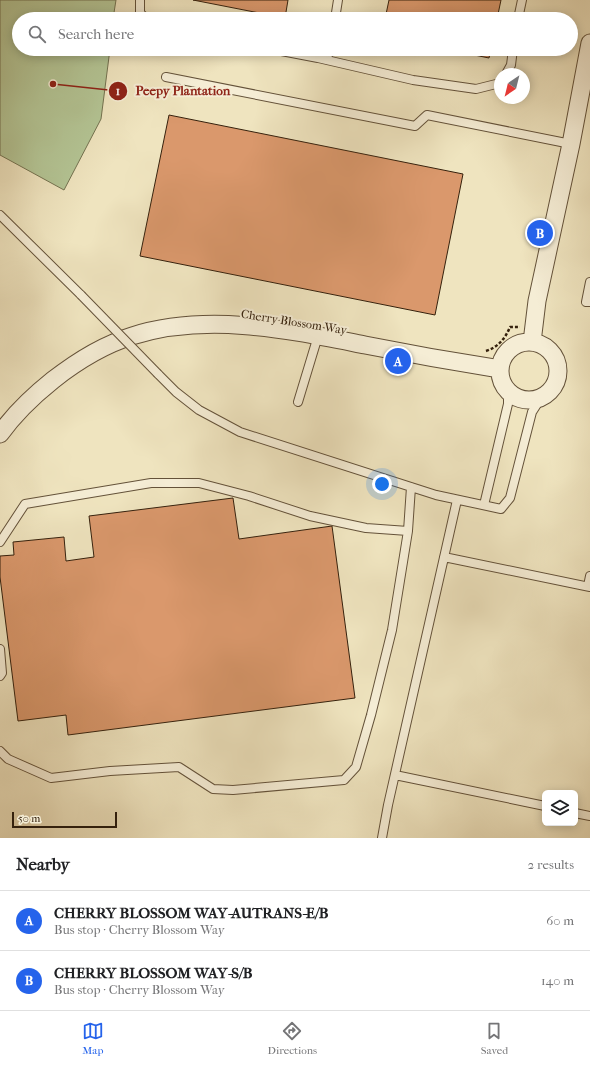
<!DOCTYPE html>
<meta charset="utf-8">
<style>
body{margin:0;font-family:"IM FELL French Canon",serif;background:#f2f2f2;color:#202124}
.controls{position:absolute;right:12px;bottom:12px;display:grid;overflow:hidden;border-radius:6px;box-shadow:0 2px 10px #0003}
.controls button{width:36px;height:36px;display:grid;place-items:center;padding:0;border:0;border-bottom:1px solid #e0e0e0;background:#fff;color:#202124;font:20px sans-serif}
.compass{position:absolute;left:494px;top:68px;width:36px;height:36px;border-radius:50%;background:#fff;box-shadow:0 2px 10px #0003;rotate:215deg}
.scale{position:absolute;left:12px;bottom:10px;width:105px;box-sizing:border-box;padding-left:4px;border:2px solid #35210d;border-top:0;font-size:11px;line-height:14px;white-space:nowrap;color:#35210d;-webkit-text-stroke:3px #f5edd5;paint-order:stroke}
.you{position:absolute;left:382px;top:484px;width:14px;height:14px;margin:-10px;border:3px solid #fff;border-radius:50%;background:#1a73e8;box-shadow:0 0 0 6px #1a73e833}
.badge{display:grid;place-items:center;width:26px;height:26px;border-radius:50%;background:#2563eb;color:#fff;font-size:13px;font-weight:700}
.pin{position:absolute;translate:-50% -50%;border:2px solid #fff;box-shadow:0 1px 4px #0006}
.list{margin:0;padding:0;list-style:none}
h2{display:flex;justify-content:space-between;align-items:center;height:52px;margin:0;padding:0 16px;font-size:17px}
h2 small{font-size:13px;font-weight:400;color:#757577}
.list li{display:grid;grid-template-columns:26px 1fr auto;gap:12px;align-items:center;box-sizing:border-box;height:60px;padding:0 16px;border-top:1px solid #e0e0e0}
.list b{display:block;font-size:15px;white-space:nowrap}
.list p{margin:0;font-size:13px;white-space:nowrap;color:#757577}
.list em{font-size:13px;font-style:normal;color:#757577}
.icon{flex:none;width:22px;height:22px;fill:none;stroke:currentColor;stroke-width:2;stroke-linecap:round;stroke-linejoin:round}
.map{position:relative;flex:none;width:590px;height:838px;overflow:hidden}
.search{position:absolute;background:#fff;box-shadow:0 2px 10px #0003;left:12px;right:12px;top:12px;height:44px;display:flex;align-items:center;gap:10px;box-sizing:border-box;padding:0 14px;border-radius:22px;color:#757577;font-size:15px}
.sheet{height:172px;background:#fff}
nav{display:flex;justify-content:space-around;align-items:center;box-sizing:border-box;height:56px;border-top:1px solid #e0e0e0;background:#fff;font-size:11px;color:#757577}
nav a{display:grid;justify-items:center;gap:2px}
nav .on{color:#2563eb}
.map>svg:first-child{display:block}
</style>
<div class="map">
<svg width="590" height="838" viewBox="0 0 590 838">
<rect width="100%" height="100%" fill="#efe4bf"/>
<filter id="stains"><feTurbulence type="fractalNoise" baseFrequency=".005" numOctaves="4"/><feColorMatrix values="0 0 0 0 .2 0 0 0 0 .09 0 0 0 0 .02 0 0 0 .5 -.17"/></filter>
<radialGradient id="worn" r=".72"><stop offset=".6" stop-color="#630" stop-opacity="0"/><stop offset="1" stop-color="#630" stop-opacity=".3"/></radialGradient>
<path fill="#b4c595" stroke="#747351" d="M0,0H116L113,19H19V49H110L101,119L64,190L0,155Z"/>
<path fill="#da986c" stroke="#35210d" d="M193,0H288L285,18Z
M389,0H501L497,19H385Z
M445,49H491L489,58Z
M169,115L463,174L435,315L140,256Z
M233,498L239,539L332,526L355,698L68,735L66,715L18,721L0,577V556L14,555L13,542L64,537L66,561L94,557L89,516Z"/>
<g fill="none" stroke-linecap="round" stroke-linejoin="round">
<g stroke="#64523a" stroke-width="10">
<path id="lane" d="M140,0V13L147,19
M335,19L338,0
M518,19L522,0
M271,49L318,58L413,80L476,89L500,83
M327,60L329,49
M506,74L511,65L513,49
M166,77L415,126L427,115L571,144
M0,215L81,295
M590,282L586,302H590
M158,374L176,392L199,410L240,432L436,495L501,509L510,498L532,412L541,398
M298,402L318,336
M484,505L508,404V392
M0,542L25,504L151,483H199L249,496L310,516L366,528L408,531L411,487
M444,557L590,587
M588,586L590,576
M0,649L2,673L0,676
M0,751L8,759L51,778L110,771L179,767L213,789L233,790L344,780L356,767L371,715L392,630L408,531
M395,775L545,806
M575,813L590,816
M382,838L388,805L457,500"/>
</g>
<g stroke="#64523a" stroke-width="19">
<path id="street" d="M532,342L537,301L571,144L590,43
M500 371a29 29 0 1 1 58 0a29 29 0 1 1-58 0Z
M0,434C15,413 33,396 53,380C76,362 103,345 132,336C208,312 289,330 365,345C410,354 455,362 500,369"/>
</g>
<path stroke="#35210d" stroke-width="2.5" stroke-dasharray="3 2" stroke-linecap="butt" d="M486,351C498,347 505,339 510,327H520"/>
<use href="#lane" stroke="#f5edd5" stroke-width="8"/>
<use href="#street" stroke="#f5edd5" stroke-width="17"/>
<g stroke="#64523a" stroke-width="10" stroke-linecap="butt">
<path id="lane-bridge" d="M81,295L158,374"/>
</g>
<use href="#lane-bridge" stroke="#f5edd5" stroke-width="8"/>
</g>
<g text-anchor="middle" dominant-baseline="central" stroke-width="4" stroke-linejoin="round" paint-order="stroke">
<g font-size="12" fill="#35210d" stroke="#f5edd5">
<text transform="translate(294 322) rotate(9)">Cherry Blossom Way</text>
</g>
</g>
<path fill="none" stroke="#8f2418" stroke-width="1.5" d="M53 84L118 91"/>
<g fill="#8f2418" stroke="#f5edd5" stroke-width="1.5">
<circle cx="53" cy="84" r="4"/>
<circle cx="118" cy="91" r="10"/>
</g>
<g font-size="12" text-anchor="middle" font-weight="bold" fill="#fff">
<text x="118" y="95">1</text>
</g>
<g font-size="13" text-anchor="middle" font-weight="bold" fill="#8f2418" stroke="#f5edd5" stroke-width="4" stroke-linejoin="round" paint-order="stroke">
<text x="183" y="95">Peepy Plantation</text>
</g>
<rect width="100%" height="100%" filter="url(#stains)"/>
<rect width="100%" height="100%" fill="url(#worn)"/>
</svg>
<div class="controls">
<button><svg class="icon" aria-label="layers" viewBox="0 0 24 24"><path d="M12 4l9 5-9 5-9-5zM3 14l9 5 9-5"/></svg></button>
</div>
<svg class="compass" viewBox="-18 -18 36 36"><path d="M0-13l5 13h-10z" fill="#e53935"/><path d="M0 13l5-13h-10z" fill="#757577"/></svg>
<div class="scale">50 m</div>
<div class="you"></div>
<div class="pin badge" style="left:398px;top:361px">A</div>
<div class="pin badge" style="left:540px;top:233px">B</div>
<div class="search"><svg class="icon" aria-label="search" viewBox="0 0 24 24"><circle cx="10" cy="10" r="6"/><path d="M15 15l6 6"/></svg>Search here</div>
</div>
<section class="sheet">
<h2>Nearby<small>2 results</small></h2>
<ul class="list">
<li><span class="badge">A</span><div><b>CHERRY BLOSSOM WAY-AUTRANS-E/B</b><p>Bus stop · Cherry Blossom Way</p></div><em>60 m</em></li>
<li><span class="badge">B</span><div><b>CHERRY BLOSSOM WAY-S/B</b><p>Bus stop · Cherry Blossom Way</p></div><em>140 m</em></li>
</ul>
</section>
<nav>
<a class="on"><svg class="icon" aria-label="map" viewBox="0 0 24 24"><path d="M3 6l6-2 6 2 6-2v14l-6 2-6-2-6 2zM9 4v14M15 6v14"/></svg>Map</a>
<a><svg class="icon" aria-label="directions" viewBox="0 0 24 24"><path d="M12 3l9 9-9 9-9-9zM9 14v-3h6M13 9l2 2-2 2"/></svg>Directions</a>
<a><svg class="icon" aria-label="saved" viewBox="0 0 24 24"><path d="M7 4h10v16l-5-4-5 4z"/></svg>Saved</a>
</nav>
